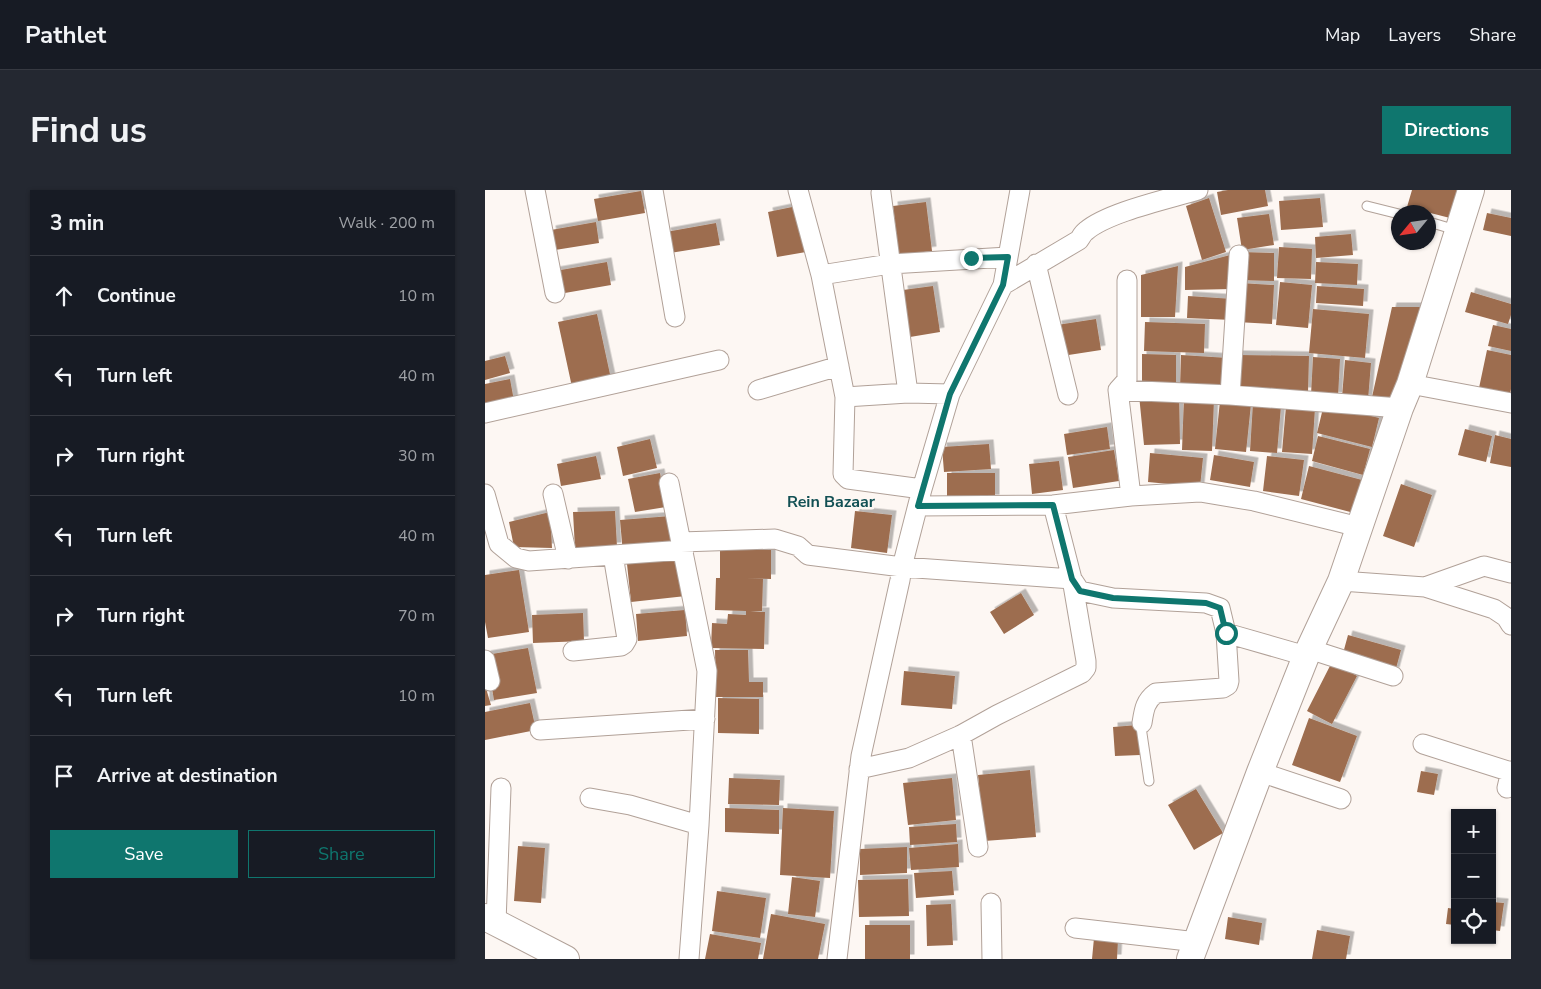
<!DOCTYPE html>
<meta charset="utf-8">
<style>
body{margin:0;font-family:"Nunito Sans",sans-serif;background:#242831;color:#f1f3f6}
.controls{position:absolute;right:15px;bottom:15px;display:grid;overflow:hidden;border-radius:0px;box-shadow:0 1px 4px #0004}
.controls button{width:45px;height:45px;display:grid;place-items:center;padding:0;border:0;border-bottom:1px solid #363941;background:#171b24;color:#f1f3f6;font:25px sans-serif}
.compass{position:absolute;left:906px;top:15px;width:45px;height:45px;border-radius:50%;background:#171b24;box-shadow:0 1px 4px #0004;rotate:241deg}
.stop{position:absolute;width:15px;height:15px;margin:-11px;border:4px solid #0f766e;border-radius:50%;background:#fff}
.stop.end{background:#0f766e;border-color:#fff;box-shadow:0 1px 5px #0008}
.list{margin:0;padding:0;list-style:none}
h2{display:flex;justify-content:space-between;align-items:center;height:65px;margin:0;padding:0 20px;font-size:21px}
h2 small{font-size:16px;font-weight:400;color:#9ea1a6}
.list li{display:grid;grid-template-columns:32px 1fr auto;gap:15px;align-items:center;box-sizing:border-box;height:80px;padding:0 20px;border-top:1px solid #363941}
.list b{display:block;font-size:19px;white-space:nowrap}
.list em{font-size:16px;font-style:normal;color:#9ea1a6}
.actions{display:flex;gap:10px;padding:15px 20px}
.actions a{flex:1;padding:11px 0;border:1px solid #0f766e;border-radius:0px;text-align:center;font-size:18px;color:#0f766e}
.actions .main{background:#0f766e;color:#fff}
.icon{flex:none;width:28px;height:28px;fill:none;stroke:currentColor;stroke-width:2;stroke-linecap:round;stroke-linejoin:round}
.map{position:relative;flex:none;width:1026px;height:769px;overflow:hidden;border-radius:0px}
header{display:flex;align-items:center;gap:30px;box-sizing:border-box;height:70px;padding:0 25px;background:#171b24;border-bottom:1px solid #363941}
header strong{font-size:24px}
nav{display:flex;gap:28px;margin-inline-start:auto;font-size:18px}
.intro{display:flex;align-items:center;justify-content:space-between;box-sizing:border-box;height:120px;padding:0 30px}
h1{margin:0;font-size:35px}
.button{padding:12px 22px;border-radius:0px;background:#0f766e;color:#fff;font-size:18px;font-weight:700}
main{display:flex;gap:30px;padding:0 30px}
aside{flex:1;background:#171b24;border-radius:0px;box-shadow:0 1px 4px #0004}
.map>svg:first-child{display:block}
</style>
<header>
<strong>Pathlet</strong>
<nav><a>Map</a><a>Layers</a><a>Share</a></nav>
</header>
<div class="intro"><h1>Find us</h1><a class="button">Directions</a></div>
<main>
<aside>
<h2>3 min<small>Walk · 200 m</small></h2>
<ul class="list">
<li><svg class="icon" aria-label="ahead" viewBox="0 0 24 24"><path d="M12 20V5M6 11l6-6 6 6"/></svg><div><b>Continue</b></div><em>10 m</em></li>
<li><svg class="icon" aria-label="left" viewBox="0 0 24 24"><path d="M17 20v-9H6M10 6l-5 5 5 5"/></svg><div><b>Turn left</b></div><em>40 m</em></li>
<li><svg class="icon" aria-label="right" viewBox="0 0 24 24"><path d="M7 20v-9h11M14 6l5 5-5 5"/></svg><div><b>Turn right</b></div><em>30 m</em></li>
<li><svg class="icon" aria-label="left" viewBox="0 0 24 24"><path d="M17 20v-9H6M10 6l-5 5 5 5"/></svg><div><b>Turn left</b></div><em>40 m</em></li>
<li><svg class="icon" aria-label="right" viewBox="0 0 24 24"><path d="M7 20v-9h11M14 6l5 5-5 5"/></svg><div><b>Turn right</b></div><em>70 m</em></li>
<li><svg class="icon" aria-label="left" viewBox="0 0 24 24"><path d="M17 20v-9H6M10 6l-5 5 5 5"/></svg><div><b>Turn left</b></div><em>10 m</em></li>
<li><svg class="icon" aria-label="arrive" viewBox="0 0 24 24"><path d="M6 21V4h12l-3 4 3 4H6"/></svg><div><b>Arrive at destination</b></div></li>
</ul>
<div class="actions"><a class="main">Save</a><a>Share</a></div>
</aside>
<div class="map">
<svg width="1026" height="769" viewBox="0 0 1026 769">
<defs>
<filter id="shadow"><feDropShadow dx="4.5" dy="-4.5" stdDeviation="0" flood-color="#0004"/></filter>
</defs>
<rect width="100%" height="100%" fill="#fdf7f3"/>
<path fill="#9d6d4f" filter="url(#shadow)" d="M743,0H780L783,16L736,25L732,2Z
M927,0H972L965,28L922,17Z
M156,1L160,23L113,31L109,9Z
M724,8L741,62L717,70L701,16Z
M835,8L838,37L796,40L794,11Z
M441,12L447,61L414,65L408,16Z
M312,16L321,62L292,67L283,22Z
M1002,23L1026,28V46L998,40Z
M784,24L789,55L757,60L752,28Z
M111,32L114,53L70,60L66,40Z
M231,33L235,55L185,63L181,42Z
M866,44L868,65L831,68L830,47Z
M794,57L827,59L826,89L792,88Z
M755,62L789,63V91L755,90Z
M749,64L747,99L700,100V77Z
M122,72L126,95L74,104L70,81Z
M831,72L873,74L872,95L830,93Z
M693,76L690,127H656V85Z
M795,92L827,95L823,138L791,135Z
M755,93L789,95L787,134L752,132Z
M448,96L455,142L425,147L418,100Z
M832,96L879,99L878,116L831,113Z
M986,102L1026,114V125L1023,134L980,122Z
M703,106L748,109L747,130L702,128Z
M907,117H947L915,211L887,207Z
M828,119L884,124L880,168L824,163Z
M112,124L126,189L87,197L73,132Z
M611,129L616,160L577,166L572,135Z
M660,132L720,134L719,163L659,161Z
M1008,135L1026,139V161L1003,156Z
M1002,160L1026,165V199L1025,205L994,198Z
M657,164L691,165V198L657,197Z
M696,165L743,168L741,200L695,198Z
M753,165L824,166L823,202L753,201Z
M20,166L25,183L0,190V171Z
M828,167L855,169L853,207L826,205Z
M860,170L886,173L883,210L857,207Z
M25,189L29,211L0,218V194Z
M694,203L695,254L659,255L654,205Z
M699,207L729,209L727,261L697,260Z
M735,211L766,214L761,262L730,259Z
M768,213L796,216L792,263L765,261Z
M839,214L894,228L887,257L832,243Z
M801,216L830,218L827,264L797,262Z
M622,237L625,259L582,265L579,244Z
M980,239L1007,246L1001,272L973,265Z
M1010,245L1026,249V277L1005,273Z
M833,246L885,259L878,285L827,271Z
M165,249L172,278L138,286L132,257Z
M504,254L506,279L459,282L457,257Z
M629,260L634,291L588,298L583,267Z
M665,263L718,268L715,297L663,292Z
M729,265L769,272L765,297L725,290Z
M111,266L116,289L76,296L72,274Z
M782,266L819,270L814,306L778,301Z
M574,271L578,300L547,304L544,274Z
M824,276L877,290L869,323L816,309Z
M175,283L181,317L150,322L143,289Z
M462,283H510V309H462Z
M916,294L947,305L929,357L898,346Z
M130,321L132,357L90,359L88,322Z
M370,321L407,325L402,363L366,358Z
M65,322L67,358L29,357L24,332Z
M186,326L188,361L138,364L135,330Z
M235,359L286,360V389L261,388L278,389L277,421L265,422H280L279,459L226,458L227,433L242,434L243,424L261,425V421L230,420L231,388H235Z
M197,368L201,406L146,412L142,374Z
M34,380L44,442L3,448L0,432V385Z
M536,403L549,425L519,444L505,422Z
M200,420L202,446L153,451L151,424Z
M98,423L99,451L48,453L47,425Z
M863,445L916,460L910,482L857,467Z
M43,458L52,503L9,510L1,465Z
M230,460H263L264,492H278V507H231Z
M847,472L872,486L847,534L822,521Z
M419,481L470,486L467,519L416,515Z
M0,495L6,515L0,516Z
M233,508L274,509V544L233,543Z
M45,513L51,540L0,550V522Z
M824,528L872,546L855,592L807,575Z
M653,535L655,565L630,566L628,537Z
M545,580L551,647L499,651L493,585Z
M936,581L953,584L949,605L932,602Z
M244,588L295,590L294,615L243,614Z
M467,588L471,630L423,635L418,593Z
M711,599L738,643L709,660L683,615Z
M240,618L294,620V644L240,642Z
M298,618L349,621L345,688L295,685Z
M471,634L472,652L425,655L424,637Z
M473,654L474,677L426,680L424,658Z
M33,656L60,658L56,713L29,711Z
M422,657V683L375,685V659Z
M467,681L469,705L431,708L429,683Z
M307,687L335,691L330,727L303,724Z
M423,689L424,726L374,727L373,690Z
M232,701L281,708L275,748L227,741Z
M1007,712L1019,713L1015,741L1007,740Z
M466,714L468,755L442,756L441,715Z
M963,718L970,719V735L961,734Z
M286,724L340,734L333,769H278Z
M743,727L777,733L774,755L740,749Z
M380,735H425V769H380Z
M832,740L865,746L861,769H827Z
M225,744L276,753L273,769H220Z
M609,748L633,750L632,769H607Z"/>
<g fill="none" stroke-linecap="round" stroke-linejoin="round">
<g stroke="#b1a198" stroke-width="11">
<path id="service" d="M882,16L914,24
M944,32L971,40
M657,533L656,537L664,591"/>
</g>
<g stroke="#b1a198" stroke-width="21">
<path id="minor" d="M50,0L70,103
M168,0L190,127
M313,0L336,85L360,207L423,203L465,204
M396,3L423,203
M551,74L583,205
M336,85L405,74L523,67
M642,90V190L633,200L646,306
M518,95L594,50C596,47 598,43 601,41C623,22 684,9 713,0
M925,194L1026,213
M273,200L354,176
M633,200L745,205L915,218
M745,205L754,65
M360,207L358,284L363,289L437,299
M0,223L234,170
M184,293L222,481L214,635L204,769
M0,304L14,354L31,368L44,371L199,360
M68,304L83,369
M568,315L587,389L595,401L628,408L721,413L735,418L741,443L821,466
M433,316L568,315L646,306L715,302L769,311L874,337
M196,352L290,349L313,356L323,365L417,377L587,389L601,471V478L597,483L512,525L476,545L424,568L374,579
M856,391L940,397L999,376L1026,383
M940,397L1009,419L1021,427L1026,435
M824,459L908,486
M88,461L136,456L139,454L142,449L128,365
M0,470L5,491
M657,533C659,520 660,511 671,503L738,498L743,495L744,491L741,443
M55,540L220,529
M476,545L493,657
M938,554L1026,582
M775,582L856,609
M1022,598L1026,581
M105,608L145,615L214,635
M506,713L507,769
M11,733L16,598
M590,738L712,752
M352,769L376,566L415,390L417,377L437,299L465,204L518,95L535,0"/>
</g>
<g stroke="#b1a198" stroke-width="28">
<path id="secondary" d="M0,727L81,769
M705,769L775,582L821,466L856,391L915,218L925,194L986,0"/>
</g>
<use href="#service" stroke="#fff" stroke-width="9"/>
<use href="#minor" stroke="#fff" stroke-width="19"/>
<use href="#secondary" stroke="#fff" stroke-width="26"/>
</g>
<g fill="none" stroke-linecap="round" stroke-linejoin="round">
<path stroke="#0f766e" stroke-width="6" d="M486,68L523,67L518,95L465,204L433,316L568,315L587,389L595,401L628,408L721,413L735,418L741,443"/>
</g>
<g text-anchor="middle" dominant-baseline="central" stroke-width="5" stroke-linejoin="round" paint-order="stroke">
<g font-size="16" font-weight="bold" fill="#125054" stroke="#fdf7f3">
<text x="346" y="312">Rein Bazaar</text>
</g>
</g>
</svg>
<div class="controls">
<button>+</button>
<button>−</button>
<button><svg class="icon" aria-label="locate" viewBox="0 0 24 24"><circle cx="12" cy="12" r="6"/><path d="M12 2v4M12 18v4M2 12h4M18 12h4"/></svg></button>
</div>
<svg class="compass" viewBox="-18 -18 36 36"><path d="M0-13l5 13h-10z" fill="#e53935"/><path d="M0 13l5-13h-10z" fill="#9ea1a6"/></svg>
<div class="stop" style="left:741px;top:443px"></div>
<div class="stop end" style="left:486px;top:68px"></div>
</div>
</main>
